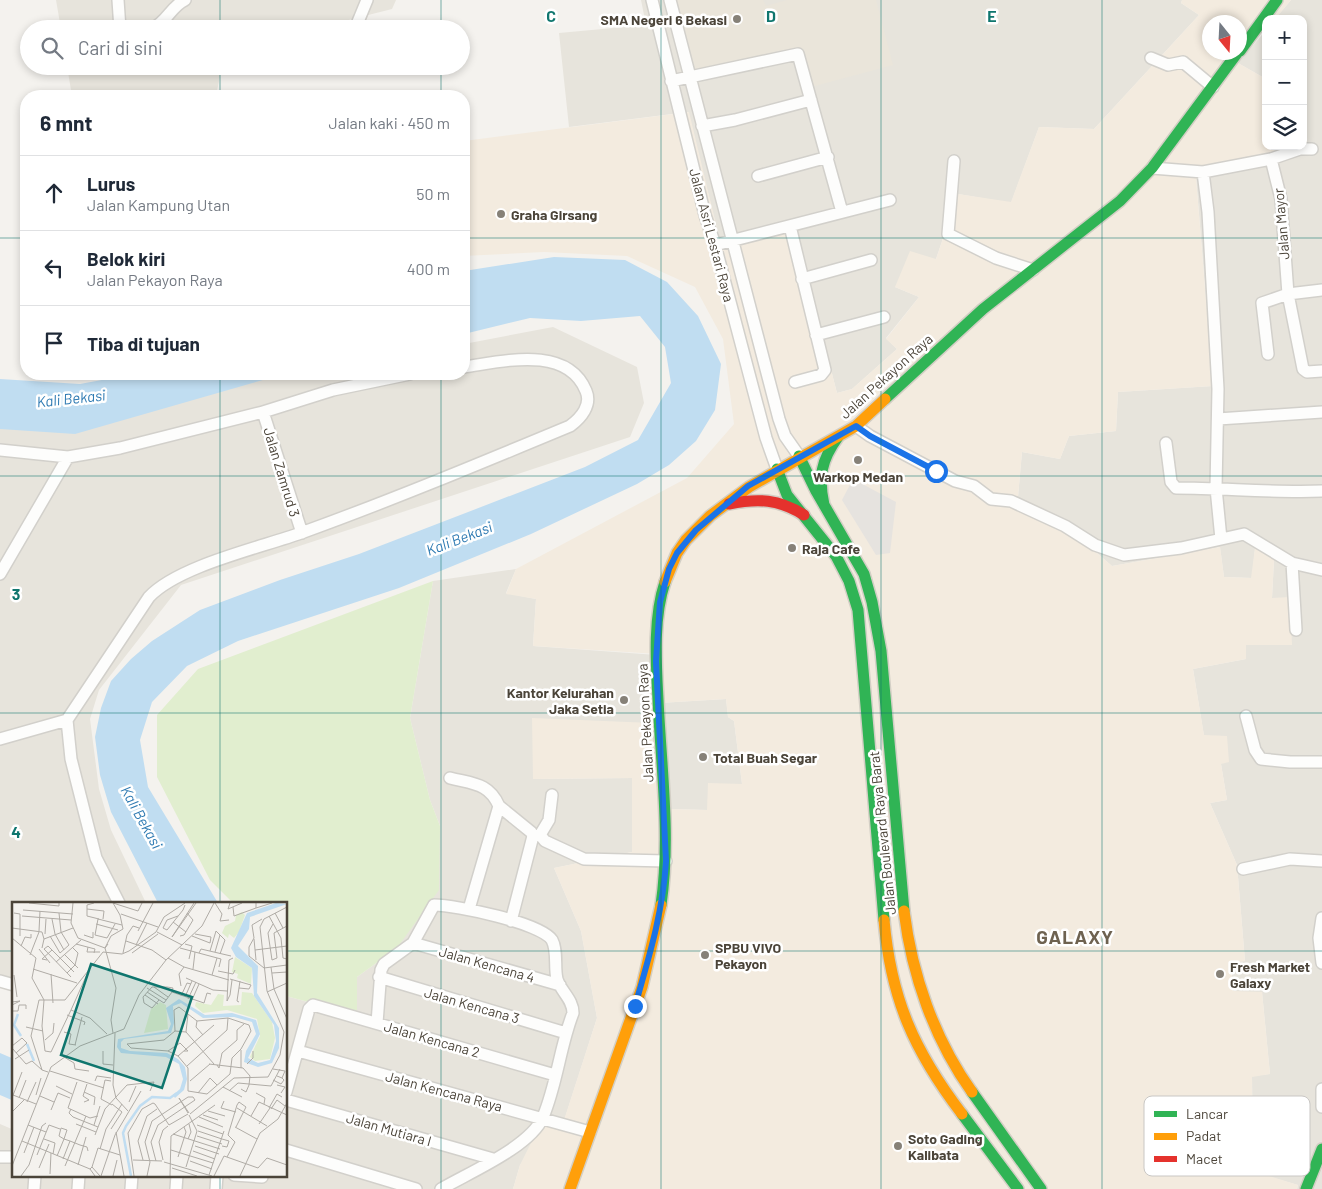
<!DOCTYPE html>
<html lang="id">
<meta charset="utf-8">
<style>
body{margin:0;font-family:Barlow,sans-serif;background:#f6f6f7;color:#1f2937}
.controls{position:absolute;right:15px;top:15px;display:grid;overflow:hidden;border-radius:10px;box-shadow:0 2px 8px #0003}
.controls button{width:45px;height:45px;display:grid;place-items:center;padding:0;border:0;border-bottom:1px solid #e0e1e3;background:#fff;color:#1f2937;font:25px sans-serif}
.compass{position:absolute;left:1202px;top:15px;width:45px;height:45px;border-radius:50%;background:#fff;box-shadow:0 2px 8px #0003;rotate:162deg}
.stop{position:absolute;width:15px;height:15px;margin:-11px;border:4px solid #1a73e8;border-radius:50%;background:#fff}
.stop.end{background:#1a73e8;border-color:#fff;box-shadow:0 1px 5px #0008}
.list{margin:0;padding:0;list-style:none}
h2{display:flex;justify-content:space-between;align-items:center;height:65px;margin:0;padding:0 20px;font-size:21px}
h2 small{font-size:16px;font-weight:400;color:#747a83}
.list li{display:grid;grid-template-columns:32px 1fr auto;gap:15px;align-items:center;box-sizing:border-box;height:75px;padding:0 20px;border-top:1px solid #e0e1e3}
.list b{display:block;font-size:19px;white-space:nowrap}
.list p{margin:0;font-size:16px;white-space:nowrap;color:#747a83}
.list em{font-size:16px;font-style:normal;color:#747a83}
.icon{flex:none;width:28px;height:28px;fill:none;stroke:currentColor;stroke-width:2;stroke-linecap:round;stroke-linejoin:round}
.map{position:relative;flex:none;width:1322px;height:1189px;overflow:hidden}
.search{position:absolute;background:#fff;box-shadow:0 2px 8px #0003;left:20px;top:20px;width:450px;height:55px;display:flex;align-items:center;gap:12px;box-sizing:border-box;padding:0 18px;border-radius:28px;color:#747a83;font-size:19px}
.panel{position:absolute;background:#fff;box-shadow:0 2px 8px #0003;left:20px;top:90px;width:450px;height:290px;border-radius:20px}
.map>svg:first-child{display:block}
</style>
<div class="map">
<svg width="1322" height="1189" viewBox="0 0 1322 1189">
<rect width="100%" height="100%" fill="#f4f2ee"/>
<path fill="#e7e4dc" d="M56,0H396L392,9L313,29H61Z
M641,0H1182L1181,3L1199,15L1094,129L1039,127L1011,203L958,194L936,259L895,287L919,297L886,338L897,349L852,389L837,393L793,223L720,241L688,112L569,127L559,33L646,25Z
M1291,0H1322V1189H1297L1298,1185L1253,1172L1252,1076L1270,1074L1262,992H1233L1231,962L1245,961L1237,865L1210,803L1227,800L1221,764L1227,736H1204L1193,669L1246,659V645L1272,598L1274,560L1255,548L1252,578L1224,577L1220,547L1112,566L1090,547L1017,508L1022,452L1060,459L1069,436L1116,431L1118,392L1213,386L1196,177L1240,171L1273,156L1303,146V19H1275Z
M1266,30V79L1238,63Z
M67,66H222L216,96H72Z
M553,327L637,367L644,403L630,437L181,585L99,690L90,719L99,789L111,830L146,903H14V991L0,986V384L82,389L283,378L307,374H464V344Z
M516,569L506,593L536,599L533,646L657,655L659,703L726,699L728,717L734,721L742,784L707,810L669,809L653,782L652,723L534,779L632,778V852L554,868L581,931L597,1018L563,1124L520,1165L513,1189H0V1124L14,1130V1175H286V996L356,1015L357,977L397,948L440,826L430,800L410,718L433,581Z"/>
<path fill="#f3ebdf" fill-rule="evenodd" d="M1182,0H1291L1275,19H1266L1238,63L1266,79V146H1301L1273,156L1240,171L1196,178L1213,386L1118,392L1116,431L1069,436L1060,459L1022,452L1017,508L1090,547L1112,566L1220,547L1224,577L1251,578L1255,548L1274,560L1272,598L1290,597L1292,645H1246V659L1193,669L1204,735L1227,736L1229,762L1221,764L1227,800L1210,803L1237,865L1245,961L1231,963L1233,991L1262,992L1270,1074L1252,1077L1253,1171L1298,1185L1297,1189H513L520,1165L545,1115L563,1123L597,1018L581,931L554,868L632,852V778L533,779L532,718L652,723L653,782L669,783V809L707,810L708,783L742,784L734,721L728,717L726,699L659,703L657,654L533,646L536,599L506,594L516,569L687,478L734,424L723,339L695,287L627,256L544,252L464,256V141L689,112L720,241L793,223L837,393L852,389L897,349L886,339L919,297L895,287L910,251L936,259L958,194L1011,202L1039,127L1094,129L1199,15L1181,3ZM1210,22H1240V52H1210Z"/>
<path fill="#eae5da" d="M673,0H763L766,6L787,0H876L893,65L811,87L800,50L691,73Z"/>
<path fill="#e1eecf" d="M433,581L410,718L430,800L440,826L439,890L397,948L357,977V1015L286,996V903H233L210,880L157,777V715L198,669Z"/>
<path fill="#e6e3df" d="M853,479L896,502L890,553L876,555L842,500Z"/>
<path fill="#c0ddf1" d="M554,257L625,260L667,282L698,316L721,364L715,410L696,441L669,465L637,484L531,534L399,588L238,641L187,666L152,702L140,740L148,787L218,903H158L111,812L100,775L95,737L101,708L111,681L131,659L152,641L200,610L280,580L359,554L585,467L638,440L671,383L665,347L640,316L581,321L530,318L464,334V271Z
M134,374H284L75,434L0,429V379L80,384Z
M0,1053L14,1059V1101L0,1095Z"/>
<g fill="none" stroke-linecap="round" stroke-linejoin="round">
<g stroke="#d2d0cb" stroke-width="14">
<path id="street" d="M118,0L120,29
M652,0L705,215L715,245L766,438L777,469
M670,0L779,419L785,436L799,456
M151,29C166,24 171,6 185,0
M355,29L367,0
M1151,58L1168,65L1183,62L1213,87
M671,81L798,54L842,212
M702,126L735,120L811,100
M1271,159L1300,149H1312
M954,161L948,234L996,258L1033,270
M1152,168L1203,172L1271,159L1281,199L1288,294L1322,290
M1203,172L1208,212L1218,389L1216,488L1221,539
M758,176L828,157
M790,226L825,370L821,375L795,382
M715,245L890,200
M802,279L871,260
M816,335L884,317
M1268,354L1262,303L1288,294L1303,369L1307,372L1322,371
M263,412L302,533
M1218,419L1322,412
M856,426L870,436L955,481L974,486L991,499L1011,501L1065,526L1095,545L1124,555L1181,548L1244,534L1292,563L1322,570
M1166,443L1171,482L1176,488C1225,488 1273,493 1322,491
M0,450L68,457L120,448L263,412L333,390L410,374
M1292,563L1296,630
M0,574L68,457
M1246,716L1255,750L1261,759L1290,762H1322
M0,739L67,720
M450,778C473,784 489,783 499,806L469,909
M552,795L549,820L540,835L545,841L584,859L666,861
M499,806L531,832L533,836L511,921
M1243,869L1290,859L1322,861
M119,903L96,858L71,759L67,720L149,597C178,566 259,548 301,533C392,500 481,463 570,426C581,418 592,405 586,391C567,344 501,362 464,367
M1322,918L1319,938L1322,963
M413,943L560,985
M379,977L566,1033
M0,981L14,985
M377,1023L381,970L384,964L413,943L434,905C456,905 541,923 552,940C558,951 554,967 557,979C561,992 573,999 573,1013C560,1046 557,1084 543,1117C530,1147 470,1172 441,1189
M298,1051L590,1132
M1322,1089V1107
M286,1092L309,1009L313,1005L555,1075
M286,1100L493,1159
M286,1150L416,1189
M0,1157H14
M234,1175L262,1177
M34,1189L35,1175
M78,1189L79,1175
M131,1189L132,1175
M176,1189L177,1175
M216,1189L217,1175"/>
</g>
<g stroke="#d3cfc5" stroke-width="14">
<path id="fast" d="M1240,51L1277,0
M885,399L983,309L1120,201L1152,168L1238,52
M799,456L816,491L864,574L872,602L881,651L904,911
M777,469L787,495L836,556L849,581L858,610L884,920
M824,505C818,478 821,460 838,437
M661,905C671,837 661,767 658,699C656,662 653,618 665,582
M972,1092L1041,1189
M962,1114L1018,1189
M1306,1189L1322,1149"/>
</g>
<g stroke="#d3cfc5" stroke-width="14">
<path id="slow" d="M665,582L677,553L686,540L710,516L749,487L856,426L885,399
M904,911C912,975 934,1039 972,1092
M884,920C891,999 914,1051 962,1114
M570,1189L642,987L661,905"/>
</g>
<g stroke="#d3cfc5" stroke-width="14">
<path id="jam" d="M729,504C758,498 779,499 804,515"/>
</g>
<use href="#street" stroke="#fdfdfc" stroke-width="11"/>
<use href="#fast" stroke="#30b455" stroke-width="11"/>
<use href="#slow" stroke="#ff9f0a" stroke-width="11"/>
<use href="#jam" stroke="#e5322d" stroke-width="11"/>
</g>
<g fill="none" stroke-linecap="round" stroke-linejoin="round">
<path stroke="#1a73e8" stroke-width="6" d="M635,1006C649,957 663,912 666,861L656,661L660,602L669,569L677,553L696,530L748,486L856,426L870,436L936,471"/>
</g>
<path fill="none" stroke="#0f766e" stroke-width="1" stroke-opacity="0.55" d="M220,0V29M441,0V29M661,0V1189M881,0V1189M1102,0V1189M220,66V96M441,66V96M0,238H26M464,238H1322M220,374V903M441,374V1189M0,476H1322M0,713H1322M0,951H14M286,951H1322M220,1175V1189"/>
<g fill="#868178" stroke="#fff" stroke-width="2">
<circle cx="737" cy="19" r="5"/>
<circle cx="501" cy="214" r="5"/>
<circle cx="858" cy="460" r="5"/>
<circle cx="792" cy="548" r="5"/>
<circle cx="624" cy="700" r="5"/>
<circle cx="703" cy="757" r="5"/>
<circle cx="705" cy="955" r="5"/>
<circle cx="1220" cy="974" r="5"/>
<circle cx="898" cy="1146" r="5"/>
</g>
<g text-anchor="middle" dominant-baseline="central" stroke-width="5" stroke-linejoin="round" paint-order="stroke">
<g font-size="14" font-weight="bold" fill="#4b4439" stroke="#fff" text-anchor="start">
<text x="727" y="19" text-anchor="end">SMA Negeri 6 Bekasi</text>
<text x="511" y="214">Graha Girsang</text>
<text x="858" y="476" text-anchor="middle">Warkop Medan</text>
<text x="802" y="548">Raja Cafe</text>
<text x="614" y="692" text-anchor="end">Kantor Kelurahan<tspan x="614" dy="16">Jaka Setia</tspan></text>
<text x="713" y="757">Total Buah Segar</text>
<text x="715" y="947">SPBU VIVO<tspan x="715" dy="16">Pekayon</tspan></text>
<text x="1230" y="966">Fresh Market<tspan x="1230" dy="16">Galaxy</tspan></text>
<text x="908" y="1138">Soto Gading<tspan x="908" dy="16">Kalibata</tspan></text>
</g>
<g font-size="14" fill="#4b4439" stroke="#fff">
<text transform="translate(1281 224) rotate(-95)">Jalan Mayor</text>
<text transform="translate(712 235) rotate(75)">Jalan Asri Lestari Raya</text>
<text transform="translate(886 376) rotate(-42)">Jalan Pekayon Raya</text>
<text transform="translate(282 472) rotate(73)">Jalan Zamrud 3</text>
<text transform="translate(645 723) rotate(-93)">Jalan Pekayon Raya</text>
<text transform="translate(882 833) rotate(-96)">Jalan Boulevard Raya Barat</text>
<text transform="translate(487 964) rotate(16)">Jalan Kencana 4</text>
<text transform="translate(472 1005) rotate(16)">Jalan Kencana 3</text>
<text transform="translate(432 1039) rotate(16)">Jalan Kencana 2</text>
<text transform="translate(444 1091) rotate(15)">Jalan Kencana Raya</text>
<text transform="translate(389 1129) rotate(16)">Jalan Mutiara I</text>
</g>
<g font-size="15" font-style="italic" fill="#2e7ab2" stroke="#fff">
<text transform="translate(71 398) rotate(-6)">Kali Bekasi</text>
<text transform="translate(459 538) rotate(-21)">Kali Bekasi</text>
<text transform="translate(142 817) rotate(61)">Kali Bekasi</text>
</g>
<g font-size="19" font-weight="bold" letter-spacing="1" fill="#6e6250" stroke="#fff">
<text x="1075" y="936">GALAXY</text>
</g>
</g>
<g transform="translate(12 902)">
<rect width="275" height="275" fill="#f4f2ee"/>
<path d="M230,10L233,13L227,30L222,36L217,32L216,36L210,31L213,24L223,19L224,13ZM223,55L240,66L239,82L225,76L226,72L220,70ZM230,90L240,91L260,120L263,136L258,157L243,159L238,155L248,134L245,117L215,108L191,111L183,104L184,100L199,103L206,92L212,93L211,104L229,103ZM148,100L154,103L156,127L132,131L139,107Z" fill="#e1eecf"/>
<path d="M264,1L275,2L238,15L237,27L226,44L246,64L245,91L267,126V146L260,161L246,165L232,160L234,149L244,132L240,120L222,115L191,116L169,101L161,104L162,121L159,131L112,137L109,140V146L118,149L155,151L166,157L173,165L175,177L172,188L163,196L161,193L168,187L171,177L167,162L154,155L109,151L105,145L106,137L156,129L159,122L154,106L167,97L193,113L220,111L244,118L248,132L236,156L246,161L258,158L264,139L262,123L242,94L240,66L224,55L219,46L235,11Z" fill="#c0ddf1"/>
<path fill="none" stroke="#c0ddf1" stroke-width="2.5" d="M6,112L2,123L9,134M15,142L22,159M119,274L111,231L114,224L128,204L140,195L158,196L165,191"/>
<path fill="none" stroke="#b0aca6" stroke-width="1" d="M17,1L47,4V1M61,1L59,21L66,36L93,46L104,86L99,118L101,131M82,1L75,3V14L87,17M101,1L126,9L130,1M182,1L160,35L184,1M203,1L210,12L208,19L217,18M218,1L216,7L230,1M244,1V6L260,1M221,5L222,14L244,6M75,7L92,9L91,17M11,8L61,12M2,11L8,12V34M263,11L271,26M109,12L146,25M10,14L59,18M166,14L155,18L151,26L155,28L171,8L173,3M257,14L269,36L271,56L275,57M40,17L43,32L52,48M250,17L240,23L242,36L237,45V54L252,66L275,63M161,20L174,30M84,22L106,28M103,22L95,36L83,33L86,17L110,23M261,22L256,31L260,58L265,56L262,31L275,24M0,26L30,30L32,37M27,29L28,9M126,29L141,1M204,29L213,38L208,52M145,30L170,43M33,32L34,17M72,33L81,36V30M38,34L48,51L57,43L49,30L47,11M168,34L172,33L181,18L175,11M180,34L198,41L199,35L183,32M0,36L24,56L20,76L32,98L30,124L33,149L39,150M242,37L244,58M114,39L140,48L154,58M64,42L83,47L82,51M96,42L93,46L99,34L111,27L108,13L101,1M173,42L180,44L177,57M124,43L135,21M9,44L13,35L19,36V32M76,45L75,50H88M30,46L32,37L61,26M168,46L209,57L207,65M27,47L38,61M243,48L275,44M198,49L204,29M203,50L208,33M111,51L115,33L121,24L127,26M120,51L146,32M187,51L189,47L219,54M52,52L66,66M18,53L27,30M156,56L172,65L217,78M35,58L30,57L40,48M44,60L69,38M259,65L262,87L275,117M21,67L65,81M181,67L183,50M206,69L221,72L223,68M76,70L59,108L78,116L95,132M55,71L63,63L66,51L60,45M260,71L275,70M39,72L41,101M2,73L5,95M200,73L205,56M59,75L32,47L36,44L62,70M174,76L201,88L215,89M218,77L239,83L237,87L227,86M169,84L167,72L172,65M142,85L156,95M135,86L154,98M135,90L152,101L160,90M160,90L192,101L195,91L199,92M255,90L275,81M133,93L146,102M218,93L215,99L217,58L221,56M218,93L220,78M169,94L175,81L179,82M173,95L180,79M176,97L184,80M147,98L140,106L132,101L131,95L140,85H155L161,86L160,90M180,98L187,82M0,100L8,99L0,103M227,100L225,99L228,79M0,109H6L7,103H14V107M55,113L73,120L72,123M14,125L31,129M163,129L162,108L167,105L185,119L184,125L191,133M52,130L59,132L57,142L64,143M174,130L163,129L152,138L115,142L119,146L156,149L166,154L176,166V189L195,192L218,172L220,156L229,147L239,129L237,123L216,116L185,119M174,130L202,162M174,130L176,112M103,131L101,183L104,196L116,209M33,138L41,131L42,121M63,143L70,115M0,144L10,136L15,141L4,151M0,146L14,162L20,159L30,168M91,149V162L101,163M156,149L168,141L176,149H172M39,150L59,108M166,154L202,123M52,155L62,161L63,167L77,169M3,157L17,148M197,162L231,166L238,174L237,183L234,190L229,187M235,162L241,156V149M205,163L207,166L210,151L225,138V128L232,122M175,164L215,128L216,116M229,166V148M261,167L273,169L270,176L265,174M38,169L92,186M36,170L30,168L19,134L27,98H53L91,50L110,52L117,49L144,30L152,15L173,1M261,178L269,182L272,178L270,176M83,179L85,174L99,176M99,179L93,178L89,197L100,203M178,179L198,162M65,180L56,206L78,216L86,214M265,183L273,185L269,191M44,184L60,192M211,185L230,195M217,189L226,181L259,184L268,167M72,190L83,195L82,203M186,191L198,176L205,183M244,191L253,196L252,202M1,193L24,202M24,193L29,176M28,194L42,200M0,196L10,170M7,196L14,178M212,199L209,206L224,210M15,200L24,180M72,200L77,198L71,194L75,182M117,200L124,184M143,202L157,223M225,206L255,224M257,206L265,192L270,195M59,207L57,211L61,215L86,225M259,207L265,198L273,204M39,208L46,191L58,196M196,209L213,214M0,210L12,198M176,211L167,196L177,211M178,212L222,176L256,175L268,153L272,130L255,89L248,25L252,17L275,5M191,213L206,218M239,214L247,200L275,213M187,215L211,225M64,222L84,230M247,222L258,206M16,223L34,230M82,223L88,204M157,223L176,212M185,223L211,232M223,225L245,237M224,225L234,205L227,200L225,203M99,227L110,210L100,202M186,229L210,237M104,230L112,274M161,232L208,247M83,233L93,207L115,183L142,180L138,189M185,234L210,242M32,237L43,241L41,252M176,237L179,230L177,222M10,239L78,267M183,244L207,252M210,244L215,245L217,239L210,237M88,247L94,227L110,202M159,248L201,261M181,249L203,257M12,251L22,225M25,253L37,223L48,227M45,254L52,237L55,228L49,226L47,234L52,237L58,239L68,243L75,245L76,249M166,255L174,230L172,225M215,255L223,240L216,233L225,203M51,257L58,239M121,258L150,259M131,258L126,239L135,214L145,207M151,258L147,240L151,228L156,224M178,259L200,267M152,260L200,274M66,263L74,235M0,264L39,165L68,144L112,127L127,93L154,58L190,24L202,1M53,264L74,214M80,265L86,246L108,253M174,265L185,229L177,213M27,266L37,242M160,266L185,274M38,272L39,251M197,273L212,229M9,274L17,263L30,224L34,221M83,274L78,267L80,265L88,274M89,274L103,233L129,189M101,274L105,258M122,274L116,231L130,207L141,201L143,202M135,274L138,260L133,240L140,219L176,195H181L183,198L146,223L139,240L144,259M158,274L159,234L203,203M202,274L212,254L246,266L255,256L275,263M228,274L248,231L266,217L275,201"/>
<path fill="#0f766e" fill-opacity="0.15" stroke="#0f766e" stroke-width="2.5" d="M79,62L180,95L150,186L49,153Z"/>
<rect width="275" height="275" fill="none" stroke="#4b4439" stroke-width="2.5"/>
</g>
<rect x="1144" y="1096" width="166" height="80" rx="8" fill="#fff" stroke="#c9c7c4" stroke-width="1"/>
<rect x="1154" y="1111" width="23" height="6" fill="#30b455"/>
<rect x="1154" y="1133" width="23" height="7" fill="#ff9f0a"/>
<rect x="1154" y="1156" width="23" height="6" fill="#e5322d"/>
<g font-size="14" fill="#4b4439">
<text x="1186" y="1119">Lancar</text>
<text x="1186" y="1141">Padat</text>
<text x="1186" y="1164">Macet</text>
</g>
<g font-size="16" text-anchor="middle" font-weight="bold" fill="#0f766e" stroke="#fff" stroke-width="5" stroke-linejoin="round" paint-order="stroke">
<text x="551" y="22">C</text>
<text x="771" y="22">D</text>
<text x="992" y="22">E</text>
<text x="16" y="600">3</text>
<text x="16" y="838">4</text>
</g>
</svg>
<div class="controls">
<button>+</button>
<button>−</button>
<button><svg class="icon" aria-label="layers" viewBox="0 0 24 24"><path d="M12 4l9 5-9 5-9-5zM3 14l9 5 9-5"/></svg></button>
</div>
<svg class="compass" viewBox="-18 -18 36 36"><path d="M0-13l5 13h-10z" fill="#e53935"/><path d="M0 13l5-13h-10z" fill="#747a83"/></svg>
<div class="stop" style="left:936px;top:471px"></div>
<div class="stop end" style="left:635px;top:1006px"></div>
<div class="search"><svg class="icon" aria-label="search" viewBox="0 0 24 24"><circle cx="10" cy="10" r="6"/><path d="M15 15l6 6"/></svg>Cari di sini</div>
<section class="panel">
<h2>6 mnt<small>Jalan kaki · 450 m</small></h2>
<ul class="list">
<li><svg class="icon" aria-label="ahead" viewBox="0 0 24 24"><path d="M12 20V5M6 11l6-6 6 6"/></svg><div><b>Lurus</b><p>Jalan Kampung Utan</p></div><em>50 m</em></li>
<li><svg class="icon" aria-label="left" viewBox="0 0 24 24"><path d="M17 20v-9H6M10 6l-5 5 5 5"/></svg><div><b>Belok kiri</b><p>Jalan Pekayon Raya</p></div><em>400 m</em></li>
<li><svg class="icon" aria-label="arrive" viewBox="0 0 24 24"><path d="M6 21V4h12l-3 4 3 4H6"/></svg><div><b>Tiba di tujuan</b></div></li>
</ul>
</section>
</div>
